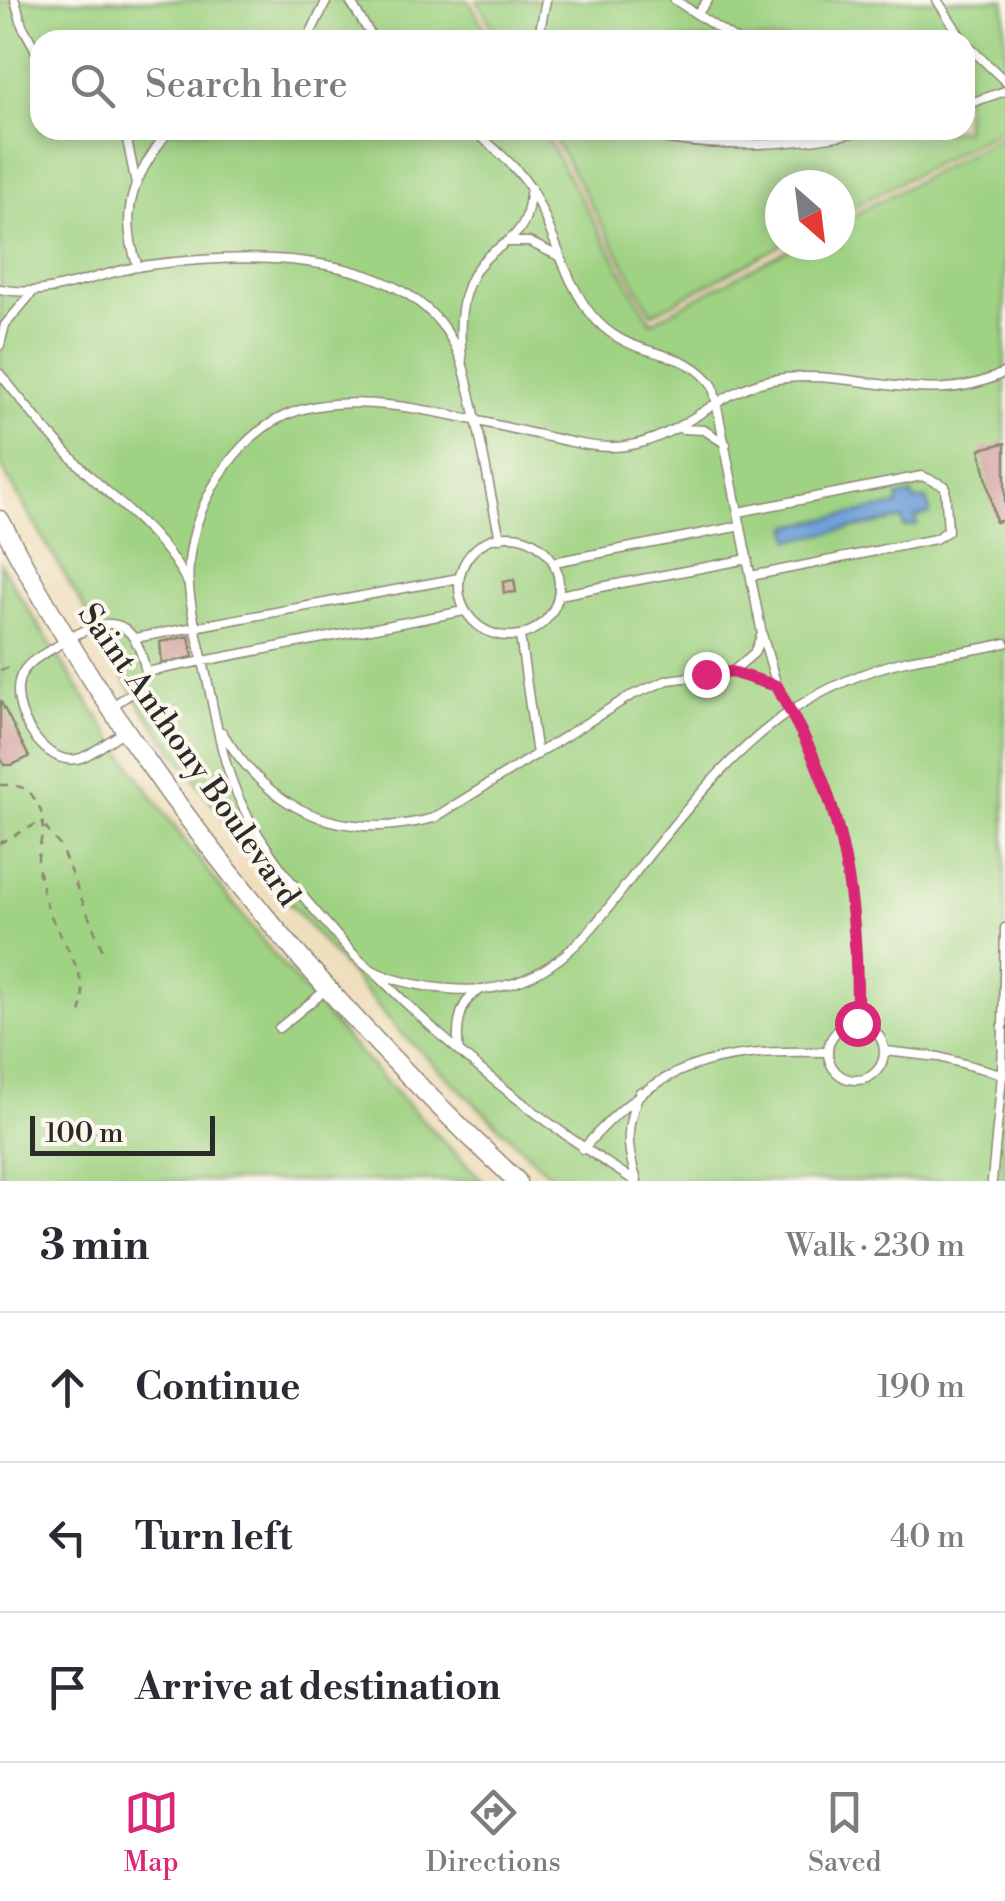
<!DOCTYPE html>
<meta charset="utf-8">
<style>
body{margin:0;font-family:"Libre Bodoni",serif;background:#f2f2f3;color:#2b2b33}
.compass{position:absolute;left:765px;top:170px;width:90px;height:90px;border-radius:50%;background:#fff;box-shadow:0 5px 15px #0003;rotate:152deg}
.scale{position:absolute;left:30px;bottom:25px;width:185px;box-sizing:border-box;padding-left:10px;border:5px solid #2b2b2b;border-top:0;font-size:28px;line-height:35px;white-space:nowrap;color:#2b2b2b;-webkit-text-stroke:8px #fbf7ec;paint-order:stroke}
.stop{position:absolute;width:30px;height:30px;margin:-22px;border:8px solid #db2777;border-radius:50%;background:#fff}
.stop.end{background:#db2777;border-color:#fff;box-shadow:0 2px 10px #0008}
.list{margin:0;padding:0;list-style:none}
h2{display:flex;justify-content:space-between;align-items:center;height:130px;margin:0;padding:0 40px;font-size:42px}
h2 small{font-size:32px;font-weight:400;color:#7c7c81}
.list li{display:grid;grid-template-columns:65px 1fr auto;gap:30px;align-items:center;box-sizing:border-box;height:150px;padding:0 40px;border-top:2px solid #e1e1e2}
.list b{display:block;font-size:38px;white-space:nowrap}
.list em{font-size:32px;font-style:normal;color:#7c7c81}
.icon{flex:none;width:55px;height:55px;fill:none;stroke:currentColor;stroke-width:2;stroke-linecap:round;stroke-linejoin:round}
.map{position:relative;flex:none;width:1005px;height:1181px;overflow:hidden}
.search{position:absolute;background:#fff;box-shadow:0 5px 15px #0003;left:30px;right:30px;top:30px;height:110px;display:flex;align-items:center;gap:25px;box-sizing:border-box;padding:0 35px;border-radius:30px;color:#7c7c81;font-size:38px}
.sheet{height:580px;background:#fff}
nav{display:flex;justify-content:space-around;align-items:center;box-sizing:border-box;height:140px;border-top:2px solid #e1e1e2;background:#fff;font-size:28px;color:#7c7c81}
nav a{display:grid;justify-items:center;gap:5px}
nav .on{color:#db2777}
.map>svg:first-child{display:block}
</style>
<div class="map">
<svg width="1005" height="1181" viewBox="0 0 1005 1181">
<rect width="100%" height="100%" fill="#fbf7ec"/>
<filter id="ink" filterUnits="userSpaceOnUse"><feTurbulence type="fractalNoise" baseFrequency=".01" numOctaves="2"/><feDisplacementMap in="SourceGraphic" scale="20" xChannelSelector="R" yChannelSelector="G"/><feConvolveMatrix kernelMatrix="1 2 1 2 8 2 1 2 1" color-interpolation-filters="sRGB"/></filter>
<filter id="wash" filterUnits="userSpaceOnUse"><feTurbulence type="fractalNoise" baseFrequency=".0048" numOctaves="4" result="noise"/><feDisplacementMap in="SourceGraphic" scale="40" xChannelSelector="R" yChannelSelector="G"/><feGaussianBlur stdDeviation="2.25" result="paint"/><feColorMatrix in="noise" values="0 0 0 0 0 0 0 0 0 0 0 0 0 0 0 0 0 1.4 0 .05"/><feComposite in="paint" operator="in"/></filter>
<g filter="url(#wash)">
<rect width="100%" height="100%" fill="#efdfbe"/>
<path fill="#9fd282" stroke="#657e56" stroke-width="2.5" d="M0,0H469L491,40H40V130H542L651,322L796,245H840V222L1005,134V1181H556L400,1032L272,883L142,708L0,464Z
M477,0H1005V127L840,214V185H780L782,245L652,314L549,130H965V40H499Z
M0,563C142,798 286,989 483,1181H0Z"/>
<path fill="#70a0da" stroke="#4e6682" stroke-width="2.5" d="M912,494L914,501L927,499L930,514L916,517L917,525L904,527L902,519L791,540L789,526L898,505L897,497Z"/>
<g id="blocks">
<path fill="#ce9594" d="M1005,443V520L996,522L980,449Z
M514,580L516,592L504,593L503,582Z
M189,636L193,657L162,664L160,642Z
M0,700L29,757L12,765H4L0,757Z"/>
</g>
</g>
<g filter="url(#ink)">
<use href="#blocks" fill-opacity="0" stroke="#8d8574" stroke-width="2.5"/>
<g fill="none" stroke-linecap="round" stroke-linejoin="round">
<g stroke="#8d8574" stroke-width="11">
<path id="service" d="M15,0L22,25L40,58
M349,0L374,40
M675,0L736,40
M937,0L963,40
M697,14L708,0
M307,40L327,0
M538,40L546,0
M965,43L1005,81
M965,105L1005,91
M125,130L136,184
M474,130C493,148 519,168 532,191C555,231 565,287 597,321C636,362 685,345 713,386L762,634L777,686
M623,130C700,150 789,148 867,130
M509,242H529L561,257
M138,267C117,210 135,176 169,130
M0,289C48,300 100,271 149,265C250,252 426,246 463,366C479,421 487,481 500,538
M0,345L5,325L32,293
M462,359C458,321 460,277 493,252C506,242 519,235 525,219C529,210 529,198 531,188
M1005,372C928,412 850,365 771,380C718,390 681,439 625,446C598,450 566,441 540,435C469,420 352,384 284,416C226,443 183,523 189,587C192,622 203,658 210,693C218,732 225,771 243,807C264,849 293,886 324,921C339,937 359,965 378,973C408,986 453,992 485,989C568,981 606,907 654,849C694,800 737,747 791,711C825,688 869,669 909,660C941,653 975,652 1005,643
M0,374C28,408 56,444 88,474C128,512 160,533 188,583
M682,429L704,430L726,444
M739,512L922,476L945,486L948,531L935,539L751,576
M459 586a50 50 0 1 1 100 0a50 50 0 1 1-100 0Z
M554,562L741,526
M559,595L748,559
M520,636L537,755
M135,638L459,578
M146,672L464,611
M732,672L754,653L762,634
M112,706L135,691L146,672C134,612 106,615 60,644C45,654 26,661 20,678C9,708 44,770 81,758C96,752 112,738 127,730
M222,732C271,813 341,842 434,818L630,696L668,680L732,672L777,686C790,712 805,737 816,763C851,847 858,934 857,1023
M377,975C455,1053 542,1123 635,1181
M828 1052a28 28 0 1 1 56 0a28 28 0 1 1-56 0Z
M279,1028L327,989
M885,1051L939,1057L1005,1075
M459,1052C456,1032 458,1001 479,991
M583,1149C659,1062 713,1049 827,1052
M637,1181C626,1147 625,1125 640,1092
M992,1181L1002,1075L1005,928"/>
</g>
<g stroke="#8d8574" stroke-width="21">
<path id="tertiary" d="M0,520C130,770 311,990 517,1181"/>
</g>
<path stroke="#8d8574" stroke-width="2.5" stroke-dasharray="8 8" stroke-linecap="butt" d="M0,670L14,667
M0,785C14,785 26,785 34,798C49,819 41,835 38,857C37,870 43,891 46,903C56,937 93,975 80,1013
M45,827L60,846L104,954
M0,843L42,821"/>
<use href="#service" stroke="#fff" stroke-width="8"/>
<use href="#tertiary" stroke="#fff" stroke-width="18"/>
</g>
</g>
<g fill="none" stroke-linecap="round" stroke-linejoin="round" filter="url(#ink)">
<path stroke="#db2777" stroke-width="12" d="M706,674L732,672L777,686C790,712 805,737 816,763C851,847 858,934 857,1023"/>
</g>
<g text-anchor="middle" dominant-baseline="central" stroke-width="8" stroke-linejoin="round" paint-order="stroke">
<g font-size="32" fill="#2b2b2b" stroke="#fbf7ec">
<text transform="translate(189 755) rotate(55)">Saint Anthony Boulevard</text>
</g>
</g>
</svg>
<svg class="compass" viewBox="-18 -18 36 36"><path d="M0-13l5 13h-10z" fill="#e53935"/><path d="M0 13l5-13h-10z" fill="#7c7c81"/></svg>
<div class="scale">100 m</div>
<div class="stop" style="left:857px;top:1023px"></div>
<div class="stop end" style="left:706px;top:674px"></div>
<div class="search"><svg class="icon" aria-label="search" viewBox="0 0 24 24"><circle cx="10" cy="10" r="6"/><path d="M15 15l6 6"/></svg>Search here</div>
</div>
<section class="sheet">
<h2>3 min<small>Walk · 230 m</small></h2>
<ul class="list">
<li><svg class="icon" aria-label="ahead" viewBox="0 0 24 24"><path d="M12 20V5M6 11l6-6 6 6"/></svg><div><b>Continue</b></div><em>190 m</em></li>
<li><svg class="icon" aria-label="left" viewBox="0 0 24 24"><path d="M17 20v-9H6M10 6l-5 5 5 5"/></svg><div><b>Turn left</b></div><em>40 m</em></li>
<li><svg class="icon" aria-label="arrive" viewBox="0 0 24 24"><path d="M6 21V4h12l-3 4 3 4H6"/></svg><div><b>Arrive at destination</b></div></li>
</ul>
</section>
<nav>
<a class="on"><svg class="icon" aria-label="map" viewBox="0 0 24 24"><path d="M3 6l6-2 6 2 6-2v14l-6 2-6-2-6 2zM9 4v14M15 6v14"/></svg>Map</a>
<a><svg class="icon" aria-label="directions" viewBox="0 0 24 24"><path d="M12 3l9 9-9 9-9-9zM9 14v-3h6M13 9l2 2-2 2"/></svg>Directions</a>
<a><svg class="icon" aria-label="saved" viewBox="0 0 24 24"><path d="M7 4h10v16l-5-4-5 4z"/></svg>Saved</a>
</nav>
